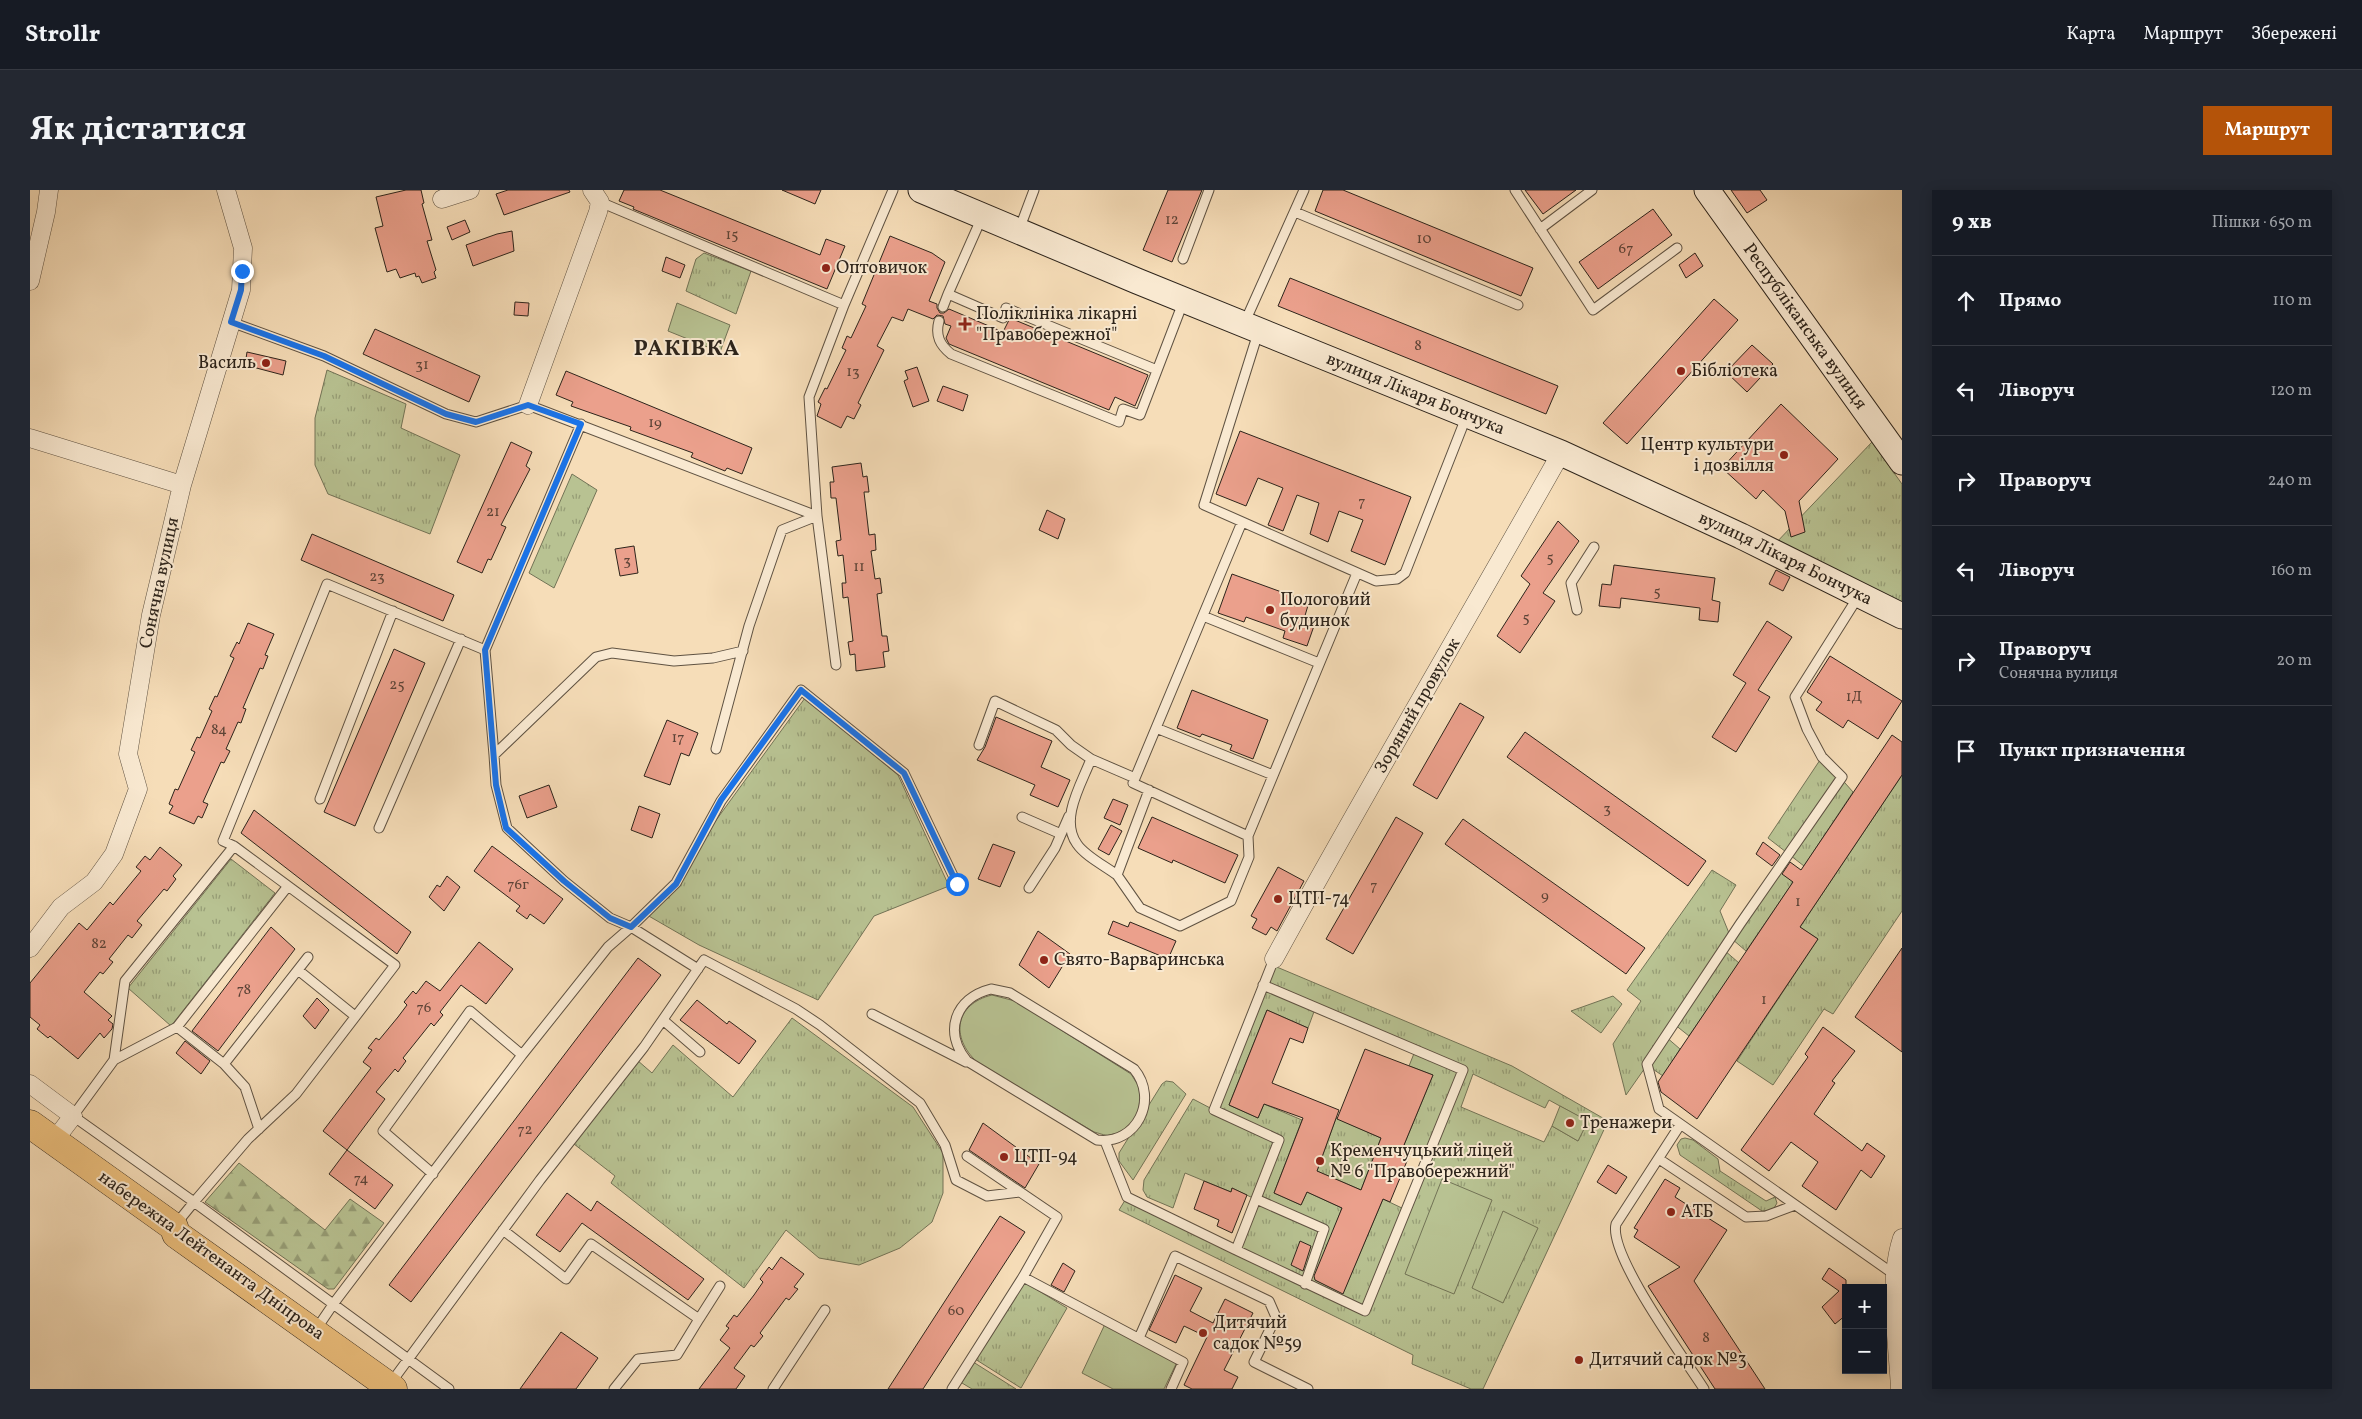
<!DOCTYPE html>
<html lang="uk">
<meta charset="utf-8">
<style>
body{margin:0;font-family:Vollkorn,serif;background:#242831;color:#f1f3f6}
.controls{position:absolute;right:15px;bottom:15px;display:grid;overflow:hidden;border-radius:0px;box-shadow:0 2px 12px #0003}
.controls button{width:45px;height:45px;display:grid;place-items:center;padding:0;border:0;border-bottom:1px solid #363941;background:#171b24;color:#f1f3f6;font:25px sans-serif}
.stop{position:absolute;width:15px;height:15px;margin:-11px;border:4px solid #1a73e8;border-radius:50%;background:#fff}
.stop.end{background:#1a73e8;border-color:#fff;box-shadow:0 1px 5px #0008}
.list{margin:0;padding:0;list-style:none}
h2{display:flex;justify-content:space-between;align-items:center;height:65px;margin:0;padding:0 20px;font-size:21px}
h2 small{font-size:16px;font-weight:400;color:#9ea1a6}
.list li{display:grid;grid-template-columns:32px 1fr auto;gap:15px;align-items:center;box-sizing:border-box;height:90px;padding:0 20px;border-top:1px solid #363941}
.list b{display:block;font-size:19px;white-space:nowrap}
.list p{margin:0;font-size:16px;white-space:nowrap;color:#9ea1a6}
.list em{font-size:16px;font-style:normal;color:#9ea1a6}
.icon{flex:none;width:28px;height:28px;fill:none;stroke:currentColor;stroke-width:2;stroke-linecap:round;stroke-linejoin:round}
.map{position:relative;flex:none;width:1872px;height:1199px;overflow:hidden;border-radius:0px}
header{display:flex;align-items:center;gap:30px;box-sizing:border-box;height:70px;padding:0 25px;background:#171b24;border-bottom:1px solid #363941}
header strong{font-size:24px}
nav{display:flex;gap:28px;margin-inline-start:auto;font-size:18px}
.intro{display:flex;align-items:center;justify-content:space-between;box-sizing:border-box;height:120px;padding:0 30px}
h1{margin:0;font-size:35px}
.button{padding:12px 22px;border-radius:0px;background:#b45309;color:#fff;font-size:18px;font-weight:700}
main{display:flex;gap:30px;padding:0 30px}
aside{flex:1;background:#171b24;border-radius:0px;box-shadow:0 2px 12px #0003}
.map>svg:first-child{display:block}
</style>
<header>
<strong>Strollr</strong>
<nav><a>Карта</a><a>Маршрут</a><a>Збережені</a></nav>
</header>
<div class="intro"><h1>Як дістатися</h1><a class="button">Маршрут</a></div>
<main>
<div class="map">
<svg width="1872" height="1199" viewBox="0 0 1872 1199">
<defs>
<pattern id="forest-firs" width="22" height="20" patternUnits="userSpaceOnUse" patternTransform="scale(1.25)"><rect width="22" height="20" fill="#b8c292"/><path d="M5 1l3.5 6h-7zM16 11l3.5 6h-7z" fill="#969d76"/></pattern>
<pattern id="park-tufts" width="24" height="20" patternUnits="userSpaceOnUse" patternTransform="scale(1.25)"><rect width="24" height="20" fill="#b8c292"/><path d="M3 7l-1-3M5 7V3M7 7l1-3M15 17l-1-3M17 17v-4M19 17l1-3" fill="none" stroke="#969d76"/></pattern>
</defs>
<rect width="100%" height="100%" fill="#f6ddb8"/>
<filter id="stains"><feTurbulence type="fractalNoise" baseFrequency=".004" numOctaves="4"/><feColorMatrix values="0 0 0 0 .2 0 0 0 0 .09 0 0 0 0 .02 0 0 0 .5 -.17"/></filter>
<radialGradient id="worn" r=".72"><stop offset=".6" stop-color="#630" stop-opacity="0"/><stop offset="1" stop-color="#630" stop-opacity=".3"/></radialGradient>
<path fill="url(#forest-firs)" stroke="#727356" d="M209,973L295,1040L320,1009L354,1033L304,1099H298L175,1012Z"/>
<path fill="url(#park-tufts)" stroke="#727356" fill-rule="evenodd" d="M674,63L721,81L706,124L656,101L666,69Z
M297,180L376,214L371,238L430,265L400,344L298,304L285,275V228Z
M1842,252L1872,294V418L1744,355Z
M542,284L567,300L524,398L499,383Z
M775,508L868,585L919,696L844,726L788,810L669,755L617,725Z
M1792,567L1823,602L1774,676L1738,648Z
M1872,585V721L1803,824L1794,819L1743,895L1707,871L1788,749L1770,737Z
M201,669L245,703L141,836L98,798Z
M1751,675L1766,688L1716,761L1702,749L1694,760L1709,773L1659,846L1644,834L1635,846L1650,859L1633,886L1617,875L1596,905L1583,854L1611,811L1597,800L1682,680L1706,695L1690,721L1701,748Z
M1242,775L1482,876L1578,931L1453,1199H1441L1382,1174L1383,1165L1089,1020L1097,1007L1205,1060L1225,1009L1202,998L1201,1002L1155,983L1143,1018L1117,1007L1113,1000L1114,990L1163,909L1184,920ZM1285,819L1385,861L1379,876L1403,885L1374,955L1398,967L1376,1020L1353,1009L1313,1103L1285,1090L1312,1018L1277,1002L1271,1015L1244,1003L1272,930L1234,914L1228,928L1199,915L1237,820L1278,838ZM1443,884L1515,918L1519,910L1557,931L1548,951L1522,936L1514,952L1431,917Z
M1583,806L1592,814L1571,843L1541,821Z
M762,828L883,917L913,963V1003L902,1032L870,1058L829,1075L789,1068L756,1040L714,1098L581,993L585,986L544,954L607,870L622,883L643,855L703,907Z
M1136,891L1143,892L1156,904L1103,990L1089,971V963L1132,894Z
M1306,928L1351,948L1331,1000L1287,981Z
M1655,948L1663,950L1688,969L1690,981L1736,1011L1745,1007L1747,1013L1743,1020L1732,1021L1650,965L1647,955L1651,949Z
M994,1092L1037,1118L991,1198L945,1169Z
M940,1170L986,1199H942L927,1190Z"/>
<path fill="#b8c292" stroke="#727356" d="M647,113L700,135L690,162L638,141Z
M962,805L985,811L1101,884C1104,889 1109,896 1110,901C1113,922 1100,942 1079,945C1075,946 1069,943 1064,942L947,872C920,847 925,814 962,805Z
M1530,916L1558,931L1548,951L1522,936Z
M1412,989L1462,1010L1424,1104L1375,1084Z
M1473,1021L1508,1038L1473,1113L1442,1098Z
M1075,1134L1147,1172L1134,1199H1083L1052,1183Z"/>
<path fill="#eba08c" stroke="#2d241b" d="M376,0H391L394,13L392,14L402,50L397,51L406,80L404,82L406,88L392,93L389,86L386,87L385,83L370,88L366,79L357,82L345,38L353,36L346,7Z
M478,0H539L540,2L474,25L466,4Z
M594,0H630L790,65L796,49L815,56L797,99L603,19L604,17L589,11Z
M752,0H791L785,14Z
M1138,0H1172L1142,72L1113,60Z
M1293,0H1313L1503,78L1491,106L1285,21Z
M1495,0H1546L1513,24Z
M1701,0H1730L1737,10L1717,23Z
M1623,19L1642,45L1568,99L1549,72Z
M435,30L440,42L422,50L417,37Z
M482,41L484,61L443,76L436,55L467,44Z
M860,46L902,63L915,72L899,111L907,114V118L910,123H914L919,119L973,142L980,128L1118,185L1105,216L1085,207L1079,220L919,154L916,148L921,136L915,134L913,126L907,125L903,129L878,119L873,131L862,127L847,156L854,160L828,213L831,215L824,229L817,226L811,238L787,226L791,214L788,212L795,198L797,199L816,160L812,158L817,146L821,148L836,116L832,114Z
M1665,63L1673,76L1656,88L1649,75Z
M636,67L655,75L650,88L632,81Z
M1260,88L1528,196L1516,224L1248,116Z
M1684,109L1708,130L1597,254L1573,233Z
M485,112L499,113L498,126L484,125Z
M345,139L450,186L439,212L333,164Z
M1722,155L1743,174L1717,202L1696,182Z
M217,162L256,171L253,185L215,175Z
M887,177L899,211L883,217L874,191L878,189L875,181Z
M536,181L722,258L712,284L697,278L695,281L661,267L663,263L600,240L601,237L541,216L543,212L526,205Z
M913,196L938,205L933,221L907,211Z
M1751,214L1808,269L1769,311L1775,342L1761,347L1755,321L1733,300L1726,309L1692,278Z
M1210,241L1381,307L1355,375L1321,361L1333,330L1309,321L1298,352L1280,344L1289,313L1267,305L1253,341L1238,335L1253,298L1228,288L1216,316L1186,304Z
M481,252L502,262L496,276L500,279L471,335L476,337L461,370L458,369L452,383L427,372Z
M831,273L833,287L837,286L839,302H834L839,345L845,344L846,360L841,361L845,389L850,388L852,403L847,404L852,446H857L859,461L853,462L855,477L826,481L825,464L820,465L818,452L823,451L818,407L813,408L812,393H816L813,365L808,366L806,351L811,350L806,308H801L800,292H804L802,277Z
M1017,320L1035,329L1028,349L1009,340Z
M1528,331L1549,351L1513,403L1525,411L1490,463L1467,446L1500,394L1491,386Z
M282,344L424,405L413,431L271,370Z
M604,356L608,383L590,386L585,359Z
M1584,375L1685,388L1682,410L1690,412L1688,432L1669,430L1670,418L1591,408L1590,418L1569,416L1572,394L1581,395Z
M1746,380L1760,387L1753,401L1739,394Z
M1202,384L1279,412L1274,429L1285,433L1277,456L1253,448L1255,441L1216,427L1214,432L1188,423Z
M1737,431L1762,447L1728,500L1740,507L1706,562L1682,547L1716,493L1703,485Z
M218,433L244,444L235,465L238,466L233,479L230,478L213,518L216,519L211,533L208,532L196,559L200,561L194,573L191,572L173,612L178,614L172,628L168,626L164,634L139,623L143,616L139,614L145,599L148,600L165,562L161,560L167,547L170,548L182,521L179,519L185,506L187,507L204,468L200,466L207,452L209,454Z
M364,459L395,473L325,636L294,622Z
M1800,466L1872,511L1848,549L1818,530L1813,538L1786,520L1792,512L1777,502Z
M1162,500L1238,530L1223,569L1200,560L1202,555L1172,544L1170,547L1147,538Z
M1430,513L1454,527L1407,609L1383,595Z
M966,527L1022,551L1011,577L1040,590L1028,617L1000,605L1005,595L947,570L955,557Z
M637,530L668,543L659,566L651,563L640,595L614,586Z
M1495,542L1676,671L1658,696L1477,567Z
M1862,545L1872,552V585L1770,737L1788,749L1667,929L1631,902L1628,892L1763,692L1752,684L1760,672L1771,680Z
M519,595L527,617L497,628L489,606Z
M1083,609L1098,615L1090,635L1074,628Z
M609,616L630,624L622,648L601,640Z
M224,620L381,742L367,764L211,643Z
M1122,627L1208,665L1195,693L1143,670L1142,673L1108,658Z
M1366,627L1393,643L1323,764L1296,749Z
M1433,629L1615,758L1596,784L1415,654Z
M1081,635L1092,641L1079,665L1068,659Z
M1733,652L1750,665L1742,676L1726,664Z
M963,654L985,662L970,697L948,689Z
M462,656L533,709L514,734L500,724L497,729L486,721L490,716L444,681Z
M130,657L152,675L143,686L146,689L137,701L134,699L107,731L112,735L102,748L98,745L79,769L83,772L73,784L70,782L54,802L82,826L78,830L83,834L82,839L74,848L70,843L48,869L20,846L18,848L7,839L10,835L0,827V793L49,733L57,740L80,712L83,715L111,681L106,677L115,666L120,670Z
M1248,677L1274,691L1247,741L1241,737L1236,745L1222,738L1227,729L1221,726Z
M417,686L430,697L414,721L399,707L407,695L410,697Z
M1083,731L1098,737L1100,732L1146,751L1138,769L1078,744Z
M241,737L265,759L188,861L162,841Z
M1008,741L1040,764L1019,798L989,775Z
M449,752L483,779L456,814L431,795L410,822L413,825L404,836L401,833L373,868L376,871L368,882L365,879L346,902L355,909L317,960L293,941L341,878L333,872L342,860L338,858L346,848L349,850L368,827L377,815L374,812L383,801L386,804L396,791L410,801Z
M1872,758V862L1825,827Z
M608,768L631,785L381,1112L359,1095Z
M287,808L299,820L285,839L273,826Z
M667,810L697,834L699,831L726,851L709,874L650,830Z
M1237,820L1278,838L1273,853L1260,848L1242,893L1309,920L1287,981L1331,1000L1351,948L1307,929L1335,859L1403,885L1374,955L1382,959L1360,1012L1353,1009L1313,1104L1285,1090L1284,1086L1312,1018L1277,1002L1271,1015L1244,1003L1273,928L1234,914L1228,928L1199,915Z
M1793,837L1825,861L1802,891L1805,893L1784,924L1832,961L1837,953L1855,966L1841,988L1831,980L1806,1020L1772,996L1788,972L1761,952L1739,981L1711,960L1778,867L1775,864Z
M155,851L180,871L171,884L146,863Z
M953,933L1009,974L995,998L939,960Z
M317,960L363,995L345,1019L299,984Z
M1578,975L1597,987L1586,1004L1567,992Z
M1635,989L1650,998L1645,1007L1697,1040L1664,1091L1735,1199H1685L1618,1096L1650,1077L1604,1047L1608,1040L1604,1038Z
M1174,991L1201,1002L1202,998L1217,1005L1202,1043L1187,1036L1189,1030L1164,1019Z
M537,1003L561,1021L567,1011L674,1089L658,1110L552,1033L530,1062L506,1045Z
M970,1026L995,1042L893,1199H858Z
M1270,1051L1281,1056L1273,1081L1261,1075Z
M751,1067L774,1084L764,1097L768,1099L759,1110L756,1108L730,1143L733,1146L724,1157L721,1155L704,1178L715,1186L706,1199H669L700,1158L690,1150L699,1138L696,1136L704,1125L707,1127L724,1105L733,1092L730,1089L739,1077L742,1080Z
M1033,1073L1045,1081L1034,1102L1021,1095Z
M1799,1078L1816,1090V1125L1805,1134L1792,1117L1809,1101L1792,1089Z
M1145,1085L1172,1098L1160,1121L1183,1133L1195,1109L1223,1123L1194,1180L1208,1187L1202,1199H1162L1154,1195L1177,1147L1154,1136L1146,1153L1119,1140Z
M531,1142L568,1168L546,1199H490Z"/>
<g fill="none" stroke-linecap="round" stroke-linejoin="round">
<g stroke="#5f5242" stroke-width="11">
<path id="lane" d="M1485,0L1563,120L1647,58
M570,12L814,115
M1265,22L1488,115
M1510,39L1562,0
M989,40L1004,0
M1153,69L1179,0
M918,104L952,27
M913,117L918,104L973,128L976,118L1127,180
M909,131C905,146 910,155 921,164L1089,232L1093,219L1110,225L1154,110
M201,132L294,166L416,224L446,232L498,215L787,326L806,475
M1214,134L1274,0
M1228,143L1174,315L1346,391L1367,389L1375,383L1437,225
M1212,332L1103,593L1218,646L1327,383
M1828,407L1765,507L1777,539L1792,567L1812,587L1710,734L1617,874L1629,919L1865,1085
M1547,420L1541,393L1564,357
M1173,426L1289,473
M713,461L683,468L644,471L582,463L566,467L464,565L466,595L477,638L534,691L580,728L601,737L646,693L691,611L771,500L874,583L927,694
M1126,538L1243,585
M949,555L965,511L1026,540L1041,555L1061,569
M686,559L719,436L752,340L787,326L779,207L814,115L863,0
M464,565L455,460L551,234
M1105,588L1061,569C1052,593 1029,629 1047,654C1055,666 1075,676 1087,685L1119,600
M290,609L363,421
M992,627L1031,644
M349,638L431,449
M204,656L365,775L266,904L218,949L164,1012L43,926L84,870L95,791Z
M204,656L193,651L297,394L455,460
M1087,685L1110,718L1150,736L1201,711L1219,667L1218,646
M999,698L1025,658L1039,626
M268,780L325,826
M1233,795L1433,880L1335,1121L1206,1060L1249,950L1184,920L1244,769
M961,799L980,803L1104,879C1129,909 1107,955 1067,950L937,871C913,842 925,808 961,799Z
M842,824L936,872
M633,830L670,862
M147,837L258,696
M84,870L147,837L194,874L278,767
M194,874L215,897L229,939
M1650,935L1586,1034C1578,1065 1655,1169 1674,1199
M1075,951L1097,1007L1206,1060
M1629,969L1716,1027L1736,1026L1765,1015
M403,984L353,941L440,821L492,865
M1226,1009L1294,1039L1275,1094
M146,1034L164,1012L419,1199
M473,1040L536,1089L561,1054L669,1129L690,1096
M993,1087L1153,1172L1141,1199
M285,1141L304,1113L492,865L578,757L601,737L668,779
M1109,1148L1145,1066L1239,1111L1246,1127L1224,1172L1278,1199
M360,1194L510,990L614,857L674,770L766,819L790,835L890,913L915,955L926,990L957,1006L990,1002
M584,1199L608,1169L647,1165L669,1129
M743,1199L795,1120
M922,1199L993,1087L1027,1027L937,966"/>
</g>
<g stroke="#5f5242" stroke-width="19">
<path id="street" d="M412,9L440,0
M0,91L16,22L19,0
M498,215L568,22L570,12L562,0
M0,248L152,295
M0,758L31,717L64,692L84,664L108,599L98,564L121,425L152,295L211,100L213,58L196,0
M1244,769C1337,599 1436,432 1531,263
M0,894L43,926L23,952
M1870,1199C1868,1152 1857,1093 1872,1048"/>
</g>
<g stroke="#2d241b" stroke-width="27">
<g id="secondary">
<path id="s1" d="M891,0L1107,91L1531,263L1711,346L1872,426"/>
<path id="s2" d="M1677,0L1872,272"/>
</g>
</g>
<g stroke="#2d241b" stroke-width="29">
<path id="primary" d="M0,934L144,1037L146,1044L363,1199"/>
</g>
<use href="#lane" stroke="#f9e9d1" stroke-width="9"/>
<use href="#street" stroke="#f9e9d1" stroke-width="18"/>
<use href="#secondary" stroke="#f9e9d1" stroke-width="25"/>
<use href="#primary" stroke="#ebbe7c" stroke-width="28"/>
</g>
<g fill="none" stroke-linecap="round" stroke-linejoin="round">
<path stroke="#1a73e8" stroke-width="6" d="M212,81L211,100L201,132L294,166L416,224L446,232L498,215L551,234L455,460L466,595L476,638L534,691L580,728L601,737L646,694L691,610L771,500L874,583L927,694"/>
</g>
<g fill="#8f2418" stroke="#f9e9d1" stroke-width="2">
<circle cx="796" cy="78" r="5"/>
<path d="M932.5 126.5h5v5h5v5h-5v5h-5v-5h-5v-5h5z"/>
<circle cx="236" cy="173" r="5"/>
<circle cx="1651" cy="181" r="5"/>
<circle cx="1754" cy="265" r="5"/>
<circle cx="1240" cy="420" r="5"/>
<circle cx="1248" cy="709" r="5"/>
<circle cx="1014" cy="770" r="5"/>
<circle cx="1540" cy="933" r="5"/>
<circle cx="974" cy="967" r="5"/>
<circle cx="1290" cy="971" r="5"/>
<circle cx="1641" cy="1022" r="5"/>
<circle cx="1173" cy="1143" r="5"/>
<circle cx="1549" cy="1170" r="5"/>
</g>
<g text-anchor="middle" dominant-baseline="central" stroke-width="4" stroke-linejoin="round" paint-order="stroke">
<g font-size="15" fill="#5c4337">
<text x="1142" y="30">12</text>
<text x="702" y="45">15</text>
<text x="1394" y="49">10</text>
<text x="1596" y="59">67</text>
<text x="1388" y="156">8</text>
<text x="392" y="175">31</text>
<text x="823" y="182">13</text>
<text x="625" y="233">19</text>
<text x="1332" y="312">7</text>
<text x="463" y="322">21</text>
<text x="1520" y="368">5</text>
<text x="597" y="371">3</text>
<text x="829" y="377">11</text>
<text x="347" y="387">23</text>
<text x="1627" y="402">5</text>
<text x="1496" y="428">5</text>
<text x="367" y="495">25</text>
<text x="1824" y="507">1Д</text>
<text x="189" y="540">84</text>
<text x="648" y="548">17</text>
<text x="1577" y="619">3</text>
<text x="488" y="695">76г</text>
<text x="1344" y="696">7</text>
<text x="1515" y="706">9</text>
<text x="1768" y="712">1</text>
<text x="69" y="754">82</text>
<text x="214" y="800">78</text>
<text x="1734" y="810">1</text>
<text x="394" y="818">76</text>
<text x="495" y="940">72</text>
<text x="331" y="989">74</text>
<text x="926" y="1121">60</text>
<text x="1676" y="1148">8</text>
</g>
<g font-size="18" fill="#2d241b" stroke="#f9e9d1" text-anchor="start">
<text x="806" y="78">Оптовичок</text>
<text x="946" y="124">Поліклініка лікарні<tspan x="946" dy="21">"Правобережної"</tspan></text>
<text x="226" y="173" text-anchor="end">Василь</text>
<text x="1661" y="181">Бібліотека</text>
<text x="1744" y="255" text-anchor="end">Центр культури<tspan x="1744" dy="21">і дозвілля</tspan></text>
<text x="1250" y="410">Пологовий<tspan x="1250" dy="21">будинок</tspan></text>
<text x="1258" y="709">ЦТП-74</text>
<text x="1024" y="770">Свято-Варваринська</text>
<text x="1550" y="933">Тренажери</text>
<text x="1300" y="961">Кременчуцький ліцей<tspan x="1300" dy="21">№ 6 "Правобережний"</tspan></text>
<text x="984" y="967">ЦТП-94</text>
<text x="1651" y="1022">АТБ</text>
<text x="1183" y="1133">Дитячий<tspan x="1183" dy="21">садок №59</tspan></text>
<text x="1559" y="1170">Дитячий садок №3</text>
</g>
<g font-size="18" fill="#2d241b" stroke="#f9e9d1">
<text stroke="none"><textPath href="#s2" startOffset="168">Республіканська вулиця</textPath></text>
<text stroke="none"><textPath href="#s1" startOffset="535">вулиця Лікаря Бончука</textPath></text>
<text stroke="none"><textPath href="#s1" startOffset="940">вулиця Лікаря Бончука</textPath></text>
<text transform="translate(130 393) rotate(-78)">Сонячна вулиця</text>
<text transform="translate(1388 516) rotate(-60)">Зоряний провулок</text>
<text transform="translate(181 1066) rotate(36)">набережна Лейтенанта Дніпрова</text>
</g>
<g font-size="22" font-weight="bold" letter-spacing="1" fill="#2d241b" stroke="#f9e9d1">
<text x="657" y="159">РАКІВКА</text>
</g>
</g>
<rect width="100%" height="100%" filter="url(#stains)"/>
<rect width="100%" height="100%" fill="url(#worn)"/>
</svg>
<div class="controls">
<button>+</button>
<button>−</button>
</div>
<div class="stop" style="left:927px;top:694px"></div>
<div class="stop end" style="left:212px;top:81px"></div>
</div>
<aside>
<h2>9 хв<small>Пішки · 650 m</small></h2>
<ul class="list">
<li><svg class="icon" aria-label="ahead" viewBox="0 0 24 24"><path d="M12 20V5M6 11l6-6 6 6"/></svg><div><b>Прямо</b></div><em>110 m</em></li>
<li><svg class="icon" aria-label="left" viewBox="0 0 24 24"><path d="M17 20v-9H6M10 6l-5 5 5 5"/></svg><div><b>Ліворуч</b></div><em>120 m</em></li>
<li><svg class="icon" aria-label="right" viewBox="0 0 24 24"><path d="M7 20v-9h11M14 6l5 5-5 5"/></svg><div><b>Праворуч</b></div><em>240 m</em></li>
<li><svg class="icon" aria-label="left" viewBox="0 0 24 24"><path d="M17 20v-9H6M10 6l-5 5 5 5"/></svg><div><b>Ліворуч</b></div><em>160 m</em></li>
<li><svg class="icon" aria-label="right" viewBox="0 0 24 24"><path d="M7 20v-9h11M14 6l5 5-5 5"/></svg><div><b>Праворуч</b><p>Сонячна вулиця</p></div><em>20 m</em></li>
<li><svg class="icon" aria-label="arrive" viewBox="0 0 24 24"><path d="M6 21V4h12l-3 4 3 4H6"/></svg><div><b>Пункт призначення</b></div></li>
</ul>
</aside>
</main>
